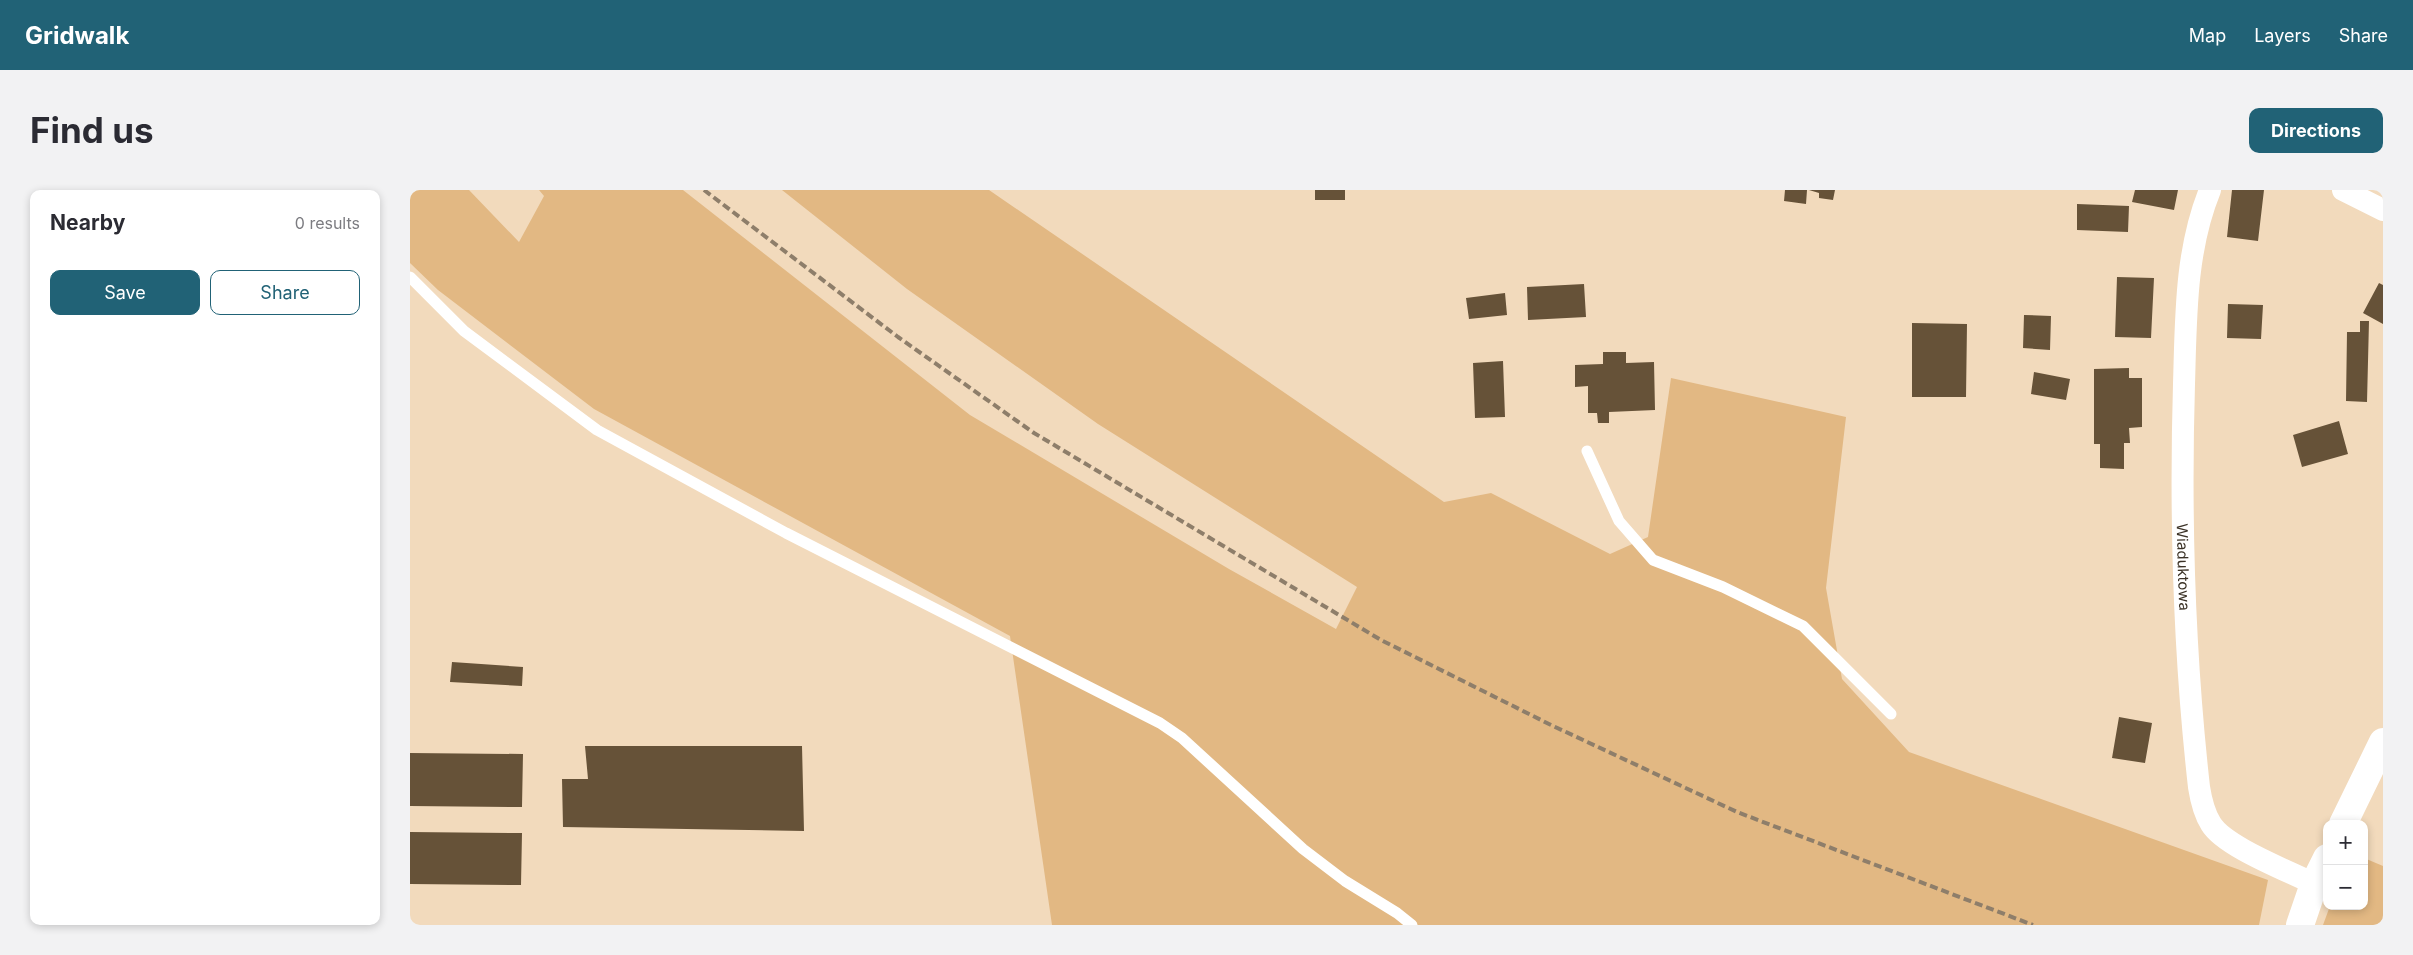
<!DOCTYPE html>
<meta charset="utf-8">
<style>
body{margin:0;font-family:Inter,sans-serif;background:#f2f2f3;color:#2b2b33}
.controls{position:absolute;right:15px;bottom:15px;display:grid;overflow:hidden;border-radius:10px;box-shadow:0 2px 8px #0003}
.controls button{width:45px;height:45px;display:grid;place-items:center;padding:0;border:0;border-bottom:1px solid #e1e1e2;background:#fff;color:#2b2b33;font:25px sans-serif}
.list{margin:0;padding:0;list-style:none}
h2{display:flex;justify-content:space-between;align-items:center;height:65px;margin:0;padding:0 20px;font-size:21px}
h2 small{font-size:16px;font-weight:400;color:#7c7c81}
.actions{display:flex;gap:10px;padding:15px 20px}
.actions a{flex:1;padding:11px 0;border:1px solid #216276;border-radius:10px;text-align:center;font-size:18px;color:#216276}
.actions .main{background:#216276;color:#fff}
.map{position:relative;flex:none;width:1973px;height:735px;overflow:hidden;border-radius:10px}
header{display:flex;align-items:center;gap:30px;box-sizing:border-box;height:70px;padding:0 25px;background:#216276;color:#fff}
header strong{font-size:24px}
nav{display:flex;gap:28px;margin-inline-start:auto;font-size:18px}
.intro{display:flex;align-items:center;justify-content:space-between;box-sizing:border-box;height:120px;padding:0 30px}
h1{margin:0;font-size:35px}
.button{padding:12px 22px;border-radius:10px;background:#216276;color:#fff;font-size:18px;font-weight:700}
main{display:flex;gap:30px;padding:0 30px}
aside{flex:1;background:#fff;border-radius:10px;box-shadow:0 2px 8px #0003}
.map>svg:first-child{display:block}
</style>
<header>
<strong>Gridwalk</strong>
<nav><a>Map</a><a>Layers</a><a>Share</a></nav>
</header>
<div class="intro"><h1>Find us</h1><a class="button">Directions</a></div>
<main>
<aside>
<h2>Nearby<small>0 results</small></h2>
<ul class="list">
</ul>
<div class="actions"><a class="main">Save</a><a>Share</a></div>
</aside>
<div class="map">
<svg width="1973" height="735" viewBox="0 0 1973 735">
<rect width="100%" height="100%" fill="#f2dabc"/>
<path fill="#e2b883" d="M0,0H59L109,52L134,6L129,0H273L560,225L819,379L926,439L947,397L688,234L497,99L372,0H579L1034,312L1081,303L1200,364L1238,347L1261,188L1436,227L1416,398L1432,489L1499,562L1858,690L1849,735H642L600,446L184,219L28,100L0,73Z
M1954,668L1973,676V735H1913L1920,716H1954Z"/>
<path fill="#665238" d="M905,0H935V10H905Z
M1375,0H1397L1396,14L1374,11Z
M1399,0H1425L1423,10L1409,8V3Z
M1725,0H1768L1764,20L1722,12Z
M1822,0H1854L1848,51L1817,47Z
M1667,14L1719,16L1718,42L1667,40Z
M1707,87L1744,88L1741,148L1705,147Z
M1969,93L1973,95V134L1953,123Z
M1174,94L1176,127L1118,130L1117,97Z
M1095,103L1097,125L1059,129L1056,108Z
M1818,114L1853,115L1851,149L1817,148Z
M1614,125L1641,126L1640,160L1613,158Z
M1950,131H1959L1957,212L1936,211L1937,142H1950Z
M1502,133L1557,134L1556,207H1502Z
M1193,162H1216V173L1244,172L1245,220L1199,222V233H1188L1187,223H1178V196L1165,197V175L1193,174Z
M1093,171L1095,227L1065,228L1063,173Z
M1719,178V188H1732V237L1719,238L1720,253H1714V279L1690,278V254H1684V179Z
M1624,182L1660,189L1656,210L1621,204Z
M1929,231L1938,264L1892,277L1883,245Z
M42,472L113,477L112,496L40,492Z
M1709,527L1742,533L1735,573L1702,568Z
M175,556H392L394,641L153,637L152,589H178Z
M0,563L113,564L112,617L0,616Z
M0,642L112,643L111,695L0,694Z"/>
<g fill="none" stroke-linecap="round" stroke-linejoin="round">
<path stroke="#fff" stroke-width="11" d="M0,87L54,141L187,240L376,343L750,533L772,548L893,659L935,691L987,723L1002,735
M1177,261L1209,331L1243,370L1313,397L1393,436L1481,524"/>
<g stroke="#fff" stroke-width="22">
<path id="s1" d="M1800,0C1775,61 1776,129 1774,194C1770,329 1774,463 1789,597C1791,610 1794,623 1801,634C1815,657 1879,681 1904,694"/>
<path d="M1933,0L1973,20"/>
</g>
<path stroke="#fff" stroke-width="28" d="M1933,634L1973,552
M1890,735L1904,694L1917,668"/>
<path stroke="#8e7e6a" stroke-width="4" stroke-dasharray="8 4" stroke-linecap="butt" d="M294,0L488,147L624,243L971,450L1141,535L1327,622L1623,735"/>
</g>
<g text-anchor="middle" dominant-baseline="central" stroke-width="5" stroke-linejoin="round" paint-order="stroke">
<g font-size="15" fill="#3b3226" stroke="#fff">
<text stroke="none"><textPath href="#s1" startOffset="380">Wiaduktowa</textPath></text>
</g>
</g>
</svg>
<div class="controls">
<button>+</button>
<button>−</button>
</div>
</div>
</main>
